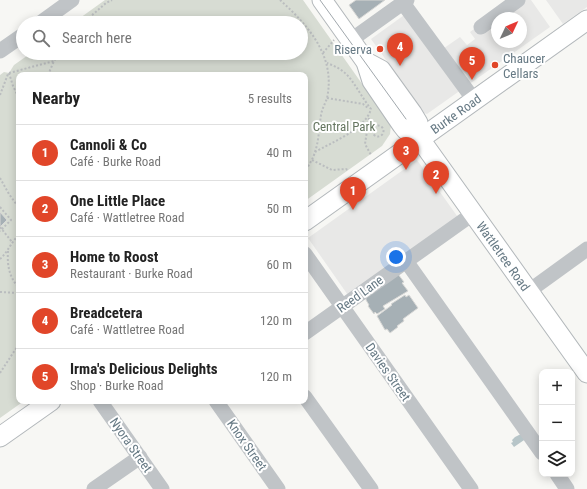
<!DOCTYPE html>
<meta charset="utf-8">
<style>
body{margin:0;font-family:"Roboto Condensed",sans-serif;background:#f2f2f2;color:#222}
.controls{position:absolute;right:12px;bottom:12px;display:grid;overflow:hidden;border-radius:8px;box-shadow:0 2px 10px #0003}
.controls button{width:36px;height:36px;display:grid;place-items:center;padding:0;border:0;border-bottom:1px solid #e0e0e0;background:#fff;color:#222;font:20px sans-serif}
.compass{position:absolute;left:491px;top:12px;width:36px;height:36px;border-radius:50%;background:#fff;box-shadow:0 2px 10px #0003;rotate:46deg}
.you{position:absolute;left:396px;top:257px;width:14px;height:14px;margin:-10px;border:3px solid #fff;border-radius:50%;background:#1a73e8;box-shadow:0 0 0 6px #1a73e833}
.badge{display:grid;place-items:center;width:26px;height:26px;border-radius:50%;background:#e14629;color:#fff;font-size:13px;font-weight:700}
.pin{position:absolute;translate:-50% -33px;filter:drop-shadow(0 1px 2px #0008)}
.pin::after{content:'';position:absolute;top:21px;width:14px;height:12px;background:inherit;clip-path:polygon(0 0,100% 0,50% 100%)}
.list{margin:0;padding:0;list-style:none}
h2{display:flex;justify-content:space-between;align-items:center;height:52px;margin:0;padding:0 16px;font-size:17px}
h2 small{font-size:13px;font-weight:400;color:#767676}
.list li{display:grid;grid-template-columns:26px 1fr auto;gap:12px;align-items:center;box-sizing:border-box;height:56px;padding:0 16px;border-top:1px solid #e0e0e0}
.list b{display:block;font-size:15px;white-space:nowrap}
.list p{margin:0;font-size:13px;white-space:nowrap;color:#767676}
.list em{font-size:13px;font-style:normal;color:#767676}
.icon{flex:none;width:22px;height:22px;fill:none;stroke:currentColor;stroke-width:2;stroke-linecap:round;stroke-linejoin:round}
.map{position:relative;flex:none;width:587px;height:489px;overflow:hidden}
.search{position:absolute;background:#fff;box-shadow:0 2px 10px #0003;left:16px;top:16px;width:292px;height:44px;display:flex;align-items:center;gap:10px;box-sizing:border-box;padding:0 14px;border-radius:22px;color:#767676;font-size:15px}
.panel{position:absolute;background:#fff;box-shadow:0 2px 10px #0003;left:16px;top:72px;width:292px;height:332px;border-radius:8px}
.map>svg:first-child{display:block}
</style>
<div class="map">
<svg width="587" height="489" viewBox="0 0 587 489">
<rect width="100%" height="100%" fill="#f7f7f4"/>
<path fill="#e8e8e7" d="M522,0H531L550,27L427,114L424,113L371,39L407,13L437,53L460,37L467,45L475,39L470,32L478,26L497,18V42H521V18H497Z
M546,0H587V7L563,24Z
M417,160L460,220L350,298L308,238Z"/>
<path fill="#d7dcd3" d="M105,0H303L391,125L390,134L382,146L305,201V75H19V401H24L0,418V75L4,72L9,73L14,65L31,53H301V23H73Z"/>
<path fill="#b7c5c8" d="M521,434L527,438L514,447L511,443L513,442L512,440L515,437Z"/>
<path fill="#a6b0b5" stroke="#d8d8d6" d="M356,0H385L359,19L349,5Z
M0,212L7,220L0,227Z
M398,274L404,282L402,283L408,291L383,306L385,309L377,314L375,312L374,314L368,306L369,305L366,300V297Z
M405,295L406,297L409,295L418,308L403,319L404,321L397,326L398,327L390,333L387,329L385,330L377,316L392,305L391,304Z"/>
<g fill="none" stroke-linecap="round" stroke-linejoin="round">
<g stroke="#b3b8bb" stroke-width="21">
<g id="major">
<path id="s1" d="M322,0L366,62L372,81L402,125L406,130L420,139L587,373"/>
<path d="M366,62L381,70L412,113L418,123L420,139"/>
<path id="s2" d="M305,221L587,20"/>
<path d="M0,437L51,401"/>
</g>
</g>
<path stroke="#babdbf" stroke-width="2" stroke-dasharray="2 2" stroke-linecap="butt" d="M280,0C309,26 336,57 327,98C325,104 322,109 321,115C319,128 319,140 315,152C313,159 309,165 305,171
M83,23L106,3L112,0
M323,53L334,40
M9,73L54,61
M9,73L13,86L19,98
M48,75L54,61L59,53
M0,95L8,74
M327,98L363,104L368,108
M369,118L365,144L371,155
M372.5 131a5.5 5.5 0 1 1 11 0a5.5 5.5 0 1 1-11 0Z
M315,152C332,142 365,130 371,109C363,99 357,87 349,77C343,70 335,66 327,63
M312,160L332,170L346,169L349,171
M0,178L9,194L19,208
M0,207L11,220L0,231
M0,227L12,242
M8,251C7,265 9,277 19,288
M0,259C8,252 11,242 19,235
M0,292L19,293
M0,373L15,350L19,345"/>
<path stroke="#c0c4c7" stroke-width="15" d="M403,3L474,100
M40,23L72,0
M481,27L518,0
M351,40L407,0
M0,51L23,35
M305,254L471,489
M406,261L542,453
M529,291L587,249
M305,333L474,213
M305,397L371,489
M100,401L162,489
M216,401L278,489
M557,474L567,489
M94,489L140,457"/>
<use href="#major" stroke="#fff" stroke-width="19"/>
<path stroke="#a1a8ad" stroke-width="1" d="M320,0L406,119"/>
</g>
<g fill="#e14629" stroke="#fff" stroke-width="1.5">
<circle cx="380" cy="49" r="4"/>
<circle cx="495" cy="65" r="4"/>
</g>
<g text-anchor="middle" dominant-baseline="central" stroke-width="4" stroke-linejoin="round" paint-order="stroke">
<g font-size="13" fill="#667984" stroke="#fff" text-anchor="end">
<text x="372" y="49">Riserva</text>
<text x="503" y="58" text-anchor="start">Chaucer<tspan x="503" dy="15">Cellars</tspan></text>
</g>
<g font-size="13" fill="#667984" stroke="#fff">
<text stroke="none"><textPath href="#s2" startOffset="185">Burke Road</textPath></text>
<text stroke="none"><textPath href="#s1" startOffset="316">Wattletree Road</textPath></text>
<text transform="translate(360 294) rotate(-36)">Reed Lane</text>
<text transform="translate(388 372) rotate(55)">Davies Street</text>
<text transform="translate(131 445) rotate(55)">Nyora Street</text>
<text transform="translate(247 445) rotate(55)">Knox Street</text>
</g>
<g font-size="13" fill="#667761" stroke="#fff">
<text x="344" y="126">Central Park</text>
</g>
</g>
</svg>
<div class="controls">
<button>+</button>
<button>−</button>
<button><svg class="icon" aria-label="layers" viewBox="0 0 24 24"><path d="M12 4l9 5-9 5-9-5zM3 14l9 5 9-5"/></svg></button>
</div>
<svg class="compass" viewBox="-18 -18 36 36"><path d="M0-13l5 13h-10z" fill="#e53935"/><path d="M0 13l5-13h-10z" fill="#767676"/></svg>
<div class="you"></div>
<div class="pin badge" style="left:353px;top:210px">1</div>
<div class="pin badge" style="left:436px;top:194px">2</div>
<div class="pin badge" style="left:406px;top:170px">3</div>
<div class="pin badge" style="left:400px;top:66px">4</div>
<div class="pin badge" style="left:472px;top:80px">5</div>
<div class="search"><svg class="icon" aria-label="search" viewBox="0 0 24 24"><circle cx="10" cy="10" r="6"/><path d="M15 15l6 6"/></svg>Search here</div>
<section class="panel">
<h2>Nearby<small>5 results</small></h2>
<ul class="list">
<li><span class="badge">1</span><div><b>Cannoli &amp; Co</b><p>Café · Burke Road</p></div><em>40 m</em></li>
<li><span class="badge">2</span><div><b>One Little Place</b><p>Café · Wattletree Road</p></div><em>50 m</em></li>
<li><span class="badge">3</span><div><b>Home to Roost</b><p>Restaurant · Burke Road</p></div><em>60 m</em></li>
<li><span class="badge">4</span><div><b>Breadcetera</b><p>Café · Wattletree Road</p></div><em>120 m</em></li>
<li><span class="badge">5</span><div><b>Irma's Delicious Delights</b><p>Shop · Burke Road</p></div><em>120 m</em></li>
</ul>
</section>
</div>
